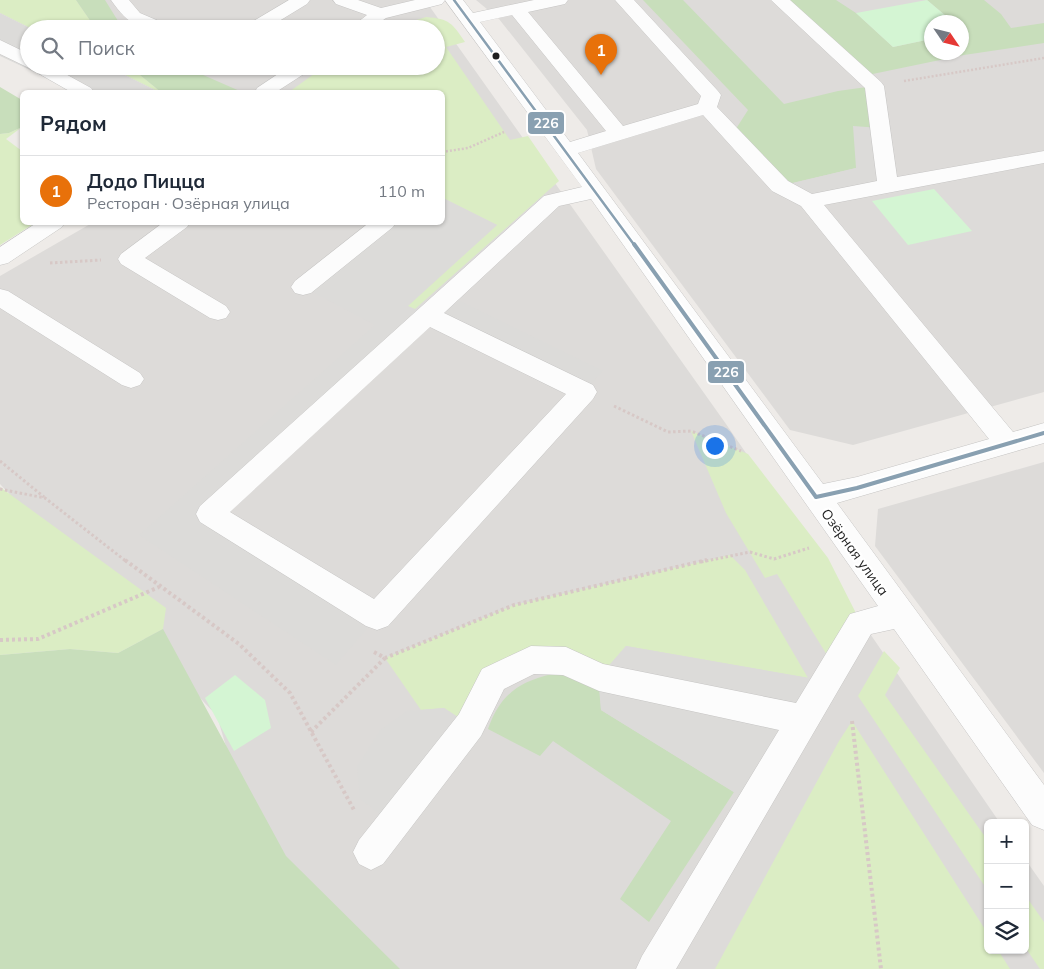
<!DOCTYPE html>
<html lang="ru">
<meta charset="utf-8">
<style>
body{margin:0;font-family:Mulish,sans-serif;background:#f2f2f3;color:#1f2937}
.controls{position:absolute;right:15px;bottom:15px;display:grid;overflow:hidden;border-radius:8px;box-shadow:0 1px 4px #0004}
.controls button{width:45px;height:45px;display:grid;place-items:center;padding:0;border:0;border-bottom:1px solid #e0e1e3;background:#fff;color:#1f2937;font:25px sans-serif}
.compass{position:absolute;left:924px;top:15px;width:45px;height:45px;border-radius:50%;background:#fff;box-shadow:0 1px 4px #0004;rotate:125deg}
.you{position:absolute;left:714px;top:445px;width:18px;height:18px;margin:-12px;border:4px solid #fff;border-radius:50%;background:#1a73e8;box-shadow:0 0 0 8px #1a73e833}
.badge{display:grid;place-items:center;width:32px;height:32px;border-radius:50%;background:#d93025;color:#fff;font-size:16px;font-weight:700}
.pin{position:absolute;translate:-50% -41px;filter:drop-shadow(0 1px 2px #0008)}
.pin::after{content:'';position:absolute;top:26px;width:18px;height:15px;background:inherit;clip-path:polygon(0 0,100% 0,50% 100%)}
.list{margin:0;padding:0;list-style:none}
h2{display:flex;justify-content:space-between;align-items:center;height:65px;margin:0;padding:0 20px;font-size:21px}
h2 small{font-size:16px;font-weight:400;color:#747a83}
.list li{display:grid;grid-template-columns:32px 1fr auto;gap:15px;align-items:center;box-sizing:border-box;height:70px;padding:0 20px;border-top:1px solid #e0e1e3}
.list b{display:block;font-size:19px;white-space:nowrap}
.list p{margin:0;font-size:16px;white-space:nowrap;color:#747a83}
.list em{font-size:16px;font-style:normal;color:#747a83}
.icon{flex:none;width:28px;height:28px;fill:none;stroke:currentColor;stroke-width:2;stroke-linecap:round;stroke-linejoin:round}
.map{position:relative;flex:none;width:1044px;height:969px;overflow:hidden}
.search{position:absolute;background:#fff;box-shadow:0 1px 4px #0004;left:20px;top:20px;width:425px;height:55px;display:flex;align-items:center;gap:12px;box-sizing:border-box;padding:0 18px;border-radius:28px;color:#747a83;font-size:19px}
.panel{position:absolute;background:#fff;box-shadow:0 1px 4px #0004;left:20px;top:90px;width:425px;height:135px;border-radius:8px}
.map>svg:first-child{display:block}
</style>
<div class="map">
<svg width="1044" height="969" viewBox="0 0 1044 969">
<rect width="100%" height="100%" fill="#eeebe8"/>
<path fill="#dddbd9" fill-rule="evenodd" d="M0,0H425L726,424L1000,823H988V950H1025V859L1044,886V969H292L217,716L0,484V276L92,223L442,222V92H159L107,66H436V29H32L0,13Z
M476,0H1044V392L853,445L790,430L596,169L587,130L499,19ZM932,22H962V52H932Z
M1044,462V773L875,546L878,509Z"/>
<path fill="#dbedc4" d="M0,0H76L96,29H32L0,13Z
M426,17C450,19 452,23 465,42L446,47L510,140L528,136L559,181L415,309L407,306L497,225L443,198L442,92H289L325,66H436V29H387Z
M107,66H129L161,92H159Z
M22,127L6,139L22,151V222L35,223L0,245V134L9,133Z
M691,431L748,454L828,558L861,623L835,668L777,574L765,578L726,513Z
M0,487L166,608L163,629L118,653L70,649L0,655Z
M730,555L745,570L808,678L626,646L599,677L530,660L470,725L444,708L421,710L385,658L514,605Z
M884,651L900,668L885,695L988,841V891L858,696Z
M852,721L988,934V950H998L1010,969H715L839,741Z
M1025,895L1044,922V969H1040L1025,947Z"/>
<path fill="#c8debb" d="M76,0H105L123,29H96Z
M643,0H683L784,104L838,91L874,86L881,128L856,168L780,186L732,135L748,110Z
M780,0H836L856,13L893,47L931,39L932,52H962V33L965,32L962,30V22H953L927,0H984L1001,14L1011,28L1044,23V43L964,55L863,76Z
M129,66H173L194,71L242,92H161Z
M0,87L22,100V127L9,133L0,134Z
M163,629L286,856L400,969H0V655L70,649L118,653Z
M552,674L576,677L599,688L601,710L734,792L649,922L620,899L671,821L553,741L540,756L488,729C500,695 518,682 552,674Z"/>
<path fill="#d4f5d3" d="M927,0L953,22H932L931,39L893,47L856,13Z
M934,189L972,231L908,245L872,201Z
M235,675L265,700L271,728L234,751L205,698Z"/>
<path fill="#dcdbd9" d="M0,13L32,29H29V66H107L159,92H77L0,56Z
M853,126L881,128L888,185L809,201L780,186L856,168Z
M443,198L497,225L408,306L427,315L448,295L603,371L584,392L427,315L210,514L377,617L336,665L139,535L375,325L303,287L385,223L442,222Z
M626,646L827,681L753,804L601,710L599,677Z
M444,708L470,725L393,824L360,799L357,767L380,730L407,711Z"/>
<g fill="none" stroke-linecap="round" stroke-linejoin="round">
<g stroke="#c6c5c4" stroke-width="1">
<path id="minor" d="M111,0H129L140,13L168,25L171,29C139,29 130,27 111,0Z
M289,0H310L307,4L266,29H244L247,25Z
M333,0H358L381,8L415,0H445L442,4L386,18L370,29H349L367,15L336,4Z
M445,0H463L473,13L534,0H568L565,4L528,12L623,126L698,104L701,96L615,0H634L718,91L721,95L717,107L788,181L812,194L877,181L865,88L771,0H790L881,82L884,86L897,177L1044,151V163L824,205L1013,432L1044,423V443L837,503L1044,785V830L1032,825L894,629L871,634L676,969H636L642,956L779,730L599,691L563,675L534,674L504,689L481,736L383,864L371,870L359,864L353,852L359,840L459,714L482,669L531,646L566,647L603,664L796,703L850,614L878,606L591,199L559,206L444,313L593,385L597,392L593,399L388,626L377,630L366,626L200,522L196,514L200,506L544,196L582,187ZM512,15L606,131L570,142L480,22ZM703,115L772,191L801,206L989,439L857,477L823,484L578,153ZM430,327L566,394L374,599L230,512Z
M0,40L29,54V66H51L91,88L94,92H71L29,68L0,54Z
M290,66H312L310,70L276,92H255L257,88Z
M38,222H65L62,227L8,263L0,265V247Z
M164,222H190L187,227L145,258L226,306L230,312L226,318L218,320L210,318L121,264L118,259L121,254Z
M370,222H396L393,227L311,293L303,295L295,293L291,287L295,281Z
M0,289L8,291L140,373L144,379L140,385L131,388L122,385L0,308Z"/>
</g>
<path stroke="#d7c8c6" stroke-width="2.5" stroke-dasharray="2 2" stroke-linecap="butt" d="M904,81L1044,58
M442,152L468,148L504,132"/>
<path stroke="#d7c8c6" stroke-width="3" stroke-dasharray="2.5 2.5" stroke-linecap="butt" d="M50,263L101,260
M614,406L668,432L691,431L741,451
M0,461L44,497
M0,489L45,498L127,562
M701,562L750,552L774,559L809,548"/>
<path stroke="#d7c8c6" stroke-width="4" stroke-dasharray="3 3" stroke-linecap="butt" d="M125,560L239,644L290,693L354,810
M0,640L38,639L159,587
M374,652L385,658L514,605L707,560
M852,721L881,969
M311,732L385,658"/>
<use href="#minor" fill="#fcfcfc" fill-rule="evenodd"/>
<g stroke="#fff" stroke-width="5">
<path id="bus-1-far1" d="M454,0L635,246"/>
</g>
<g stroke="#fff" stroke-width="8">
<path id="bus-1" d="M634,244L816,497
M816,497L857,488L1044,433"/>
</g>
<use href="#bus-1-far1" stroke="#89a0b1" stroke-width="2.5"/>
<use href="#bus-1" stroke="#89a0b1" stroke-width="4"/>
</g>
<circle fill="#1f1f1f" stroke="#fff" stroke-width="2" cx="496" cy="56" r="4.5"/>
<g text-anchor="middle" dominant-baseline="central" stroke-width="4.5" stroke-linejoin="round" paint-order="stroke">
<g font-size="14" fill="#1f1f1f" stroke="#fff">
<text transform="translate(855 552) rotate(54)">Озёрная улица</text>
</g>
</g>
<g stroke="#fff" stroke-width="2">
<rect x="527" y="111" width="38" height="24" rx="5" fill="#89a0b1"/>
<rect x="707" y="360" width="38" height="24" rx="5" fill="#89a0b1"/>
</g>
<g font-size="14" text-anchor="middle" font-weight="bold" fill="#fff">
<text x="546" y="128">226</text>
<text x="726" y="377">226</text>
</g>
</svg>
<div class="controls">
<button>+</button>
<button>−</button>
<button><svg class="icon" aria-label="layers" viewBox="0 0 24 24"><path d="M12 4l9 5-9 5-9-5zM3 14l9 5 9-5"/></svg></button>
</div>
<svg class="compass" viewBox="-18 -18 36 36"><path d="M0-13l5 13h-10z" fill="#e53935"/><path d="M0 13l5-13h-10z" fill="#747a83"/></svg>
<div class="you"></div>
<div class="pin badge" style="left:601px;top:75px;background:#e8710a">1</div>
<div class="search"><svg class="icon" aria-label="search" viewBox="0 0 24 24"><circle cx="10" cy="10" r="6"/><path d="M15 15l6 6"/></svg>Поиск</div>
<section class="panel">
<h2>Рядом<small></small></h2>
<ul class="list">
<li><span class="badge" style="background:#e8710a">1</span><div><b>Додо Пицца</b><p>Ресторан · Озёрная улица</p></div><em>110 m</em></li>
</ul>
</section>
</div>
